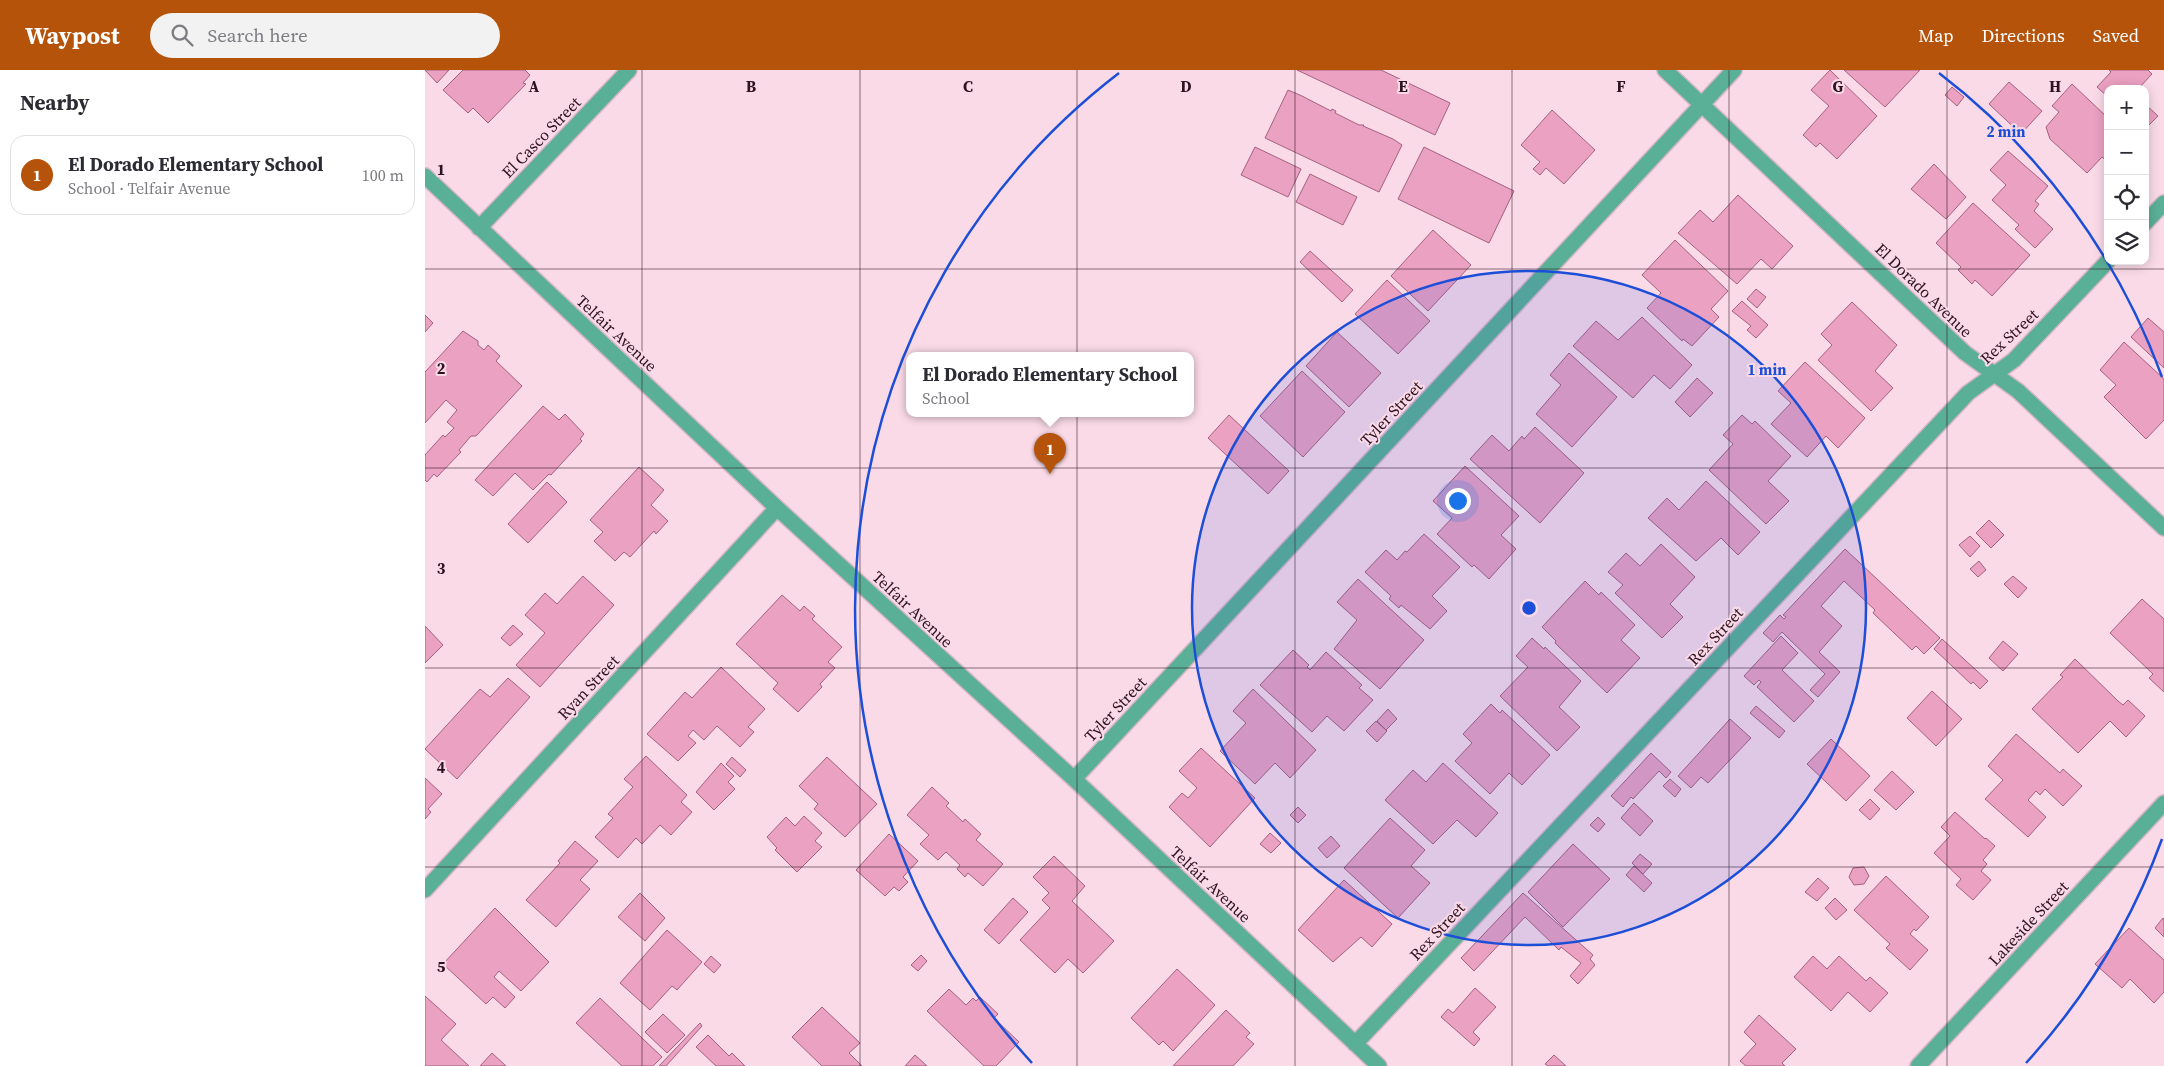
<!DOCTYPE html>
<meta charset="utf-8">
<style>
body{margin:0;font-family:"Source Serif 4",serif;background:#f2f2f3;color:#2b2b33}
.controls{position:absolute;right:15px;top:15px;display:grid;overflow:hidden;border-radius:10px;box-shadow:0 2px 12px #0003}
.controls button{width:45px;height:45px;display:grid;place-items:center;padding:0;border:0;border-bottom:1px solid #e1e1e2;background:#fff;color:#2b2b33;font:25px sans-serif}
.you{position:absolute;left:1032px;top:430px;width:18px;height:18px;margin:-12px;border:4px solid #fff;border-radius:50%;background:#1a73e8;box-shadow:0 0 0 8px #1a73e833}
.badge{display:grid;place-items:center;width:32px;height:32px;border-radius:50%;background:#b45309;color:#fff;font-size:16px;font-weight:700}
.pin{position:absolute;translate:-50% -41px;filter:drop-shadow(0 1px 2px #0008)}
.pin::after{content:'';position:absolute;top:26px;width:18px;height:15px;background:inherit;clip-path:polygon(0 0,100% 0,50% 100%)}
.popup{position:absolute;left:481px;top:282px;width:288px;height:65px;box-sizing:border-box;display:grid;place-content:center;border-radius:10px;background:#fff;filter:drop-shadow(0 1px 4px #0005);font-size:16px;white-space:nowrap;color:#7c7c81}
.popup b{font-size:19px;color:#2b2b33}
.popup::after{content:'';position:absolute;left:50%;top:100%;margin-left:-10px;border:10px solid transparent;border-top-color:#fff}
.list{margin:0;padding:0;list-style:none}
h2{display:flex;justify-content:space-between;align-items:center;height:65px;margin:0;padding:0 20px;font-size:21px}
h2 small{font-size:16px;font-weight:400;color:#7c7c81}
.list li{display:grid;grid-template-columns:32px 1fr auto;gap:15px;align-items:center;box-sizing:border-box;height:80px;margin:0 10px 10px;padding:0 10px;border:1px solid #e1e1e2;border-radius:15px}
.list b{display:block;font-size:19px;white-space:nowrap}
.list p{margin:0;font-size:16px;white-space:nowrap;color:#7c7c81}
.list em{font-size:16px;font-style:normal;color:#7c7c81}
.icon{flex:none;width:28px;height:28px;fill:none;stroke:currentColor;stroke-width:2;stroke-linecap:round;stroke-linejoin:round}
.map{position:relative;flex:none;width:1739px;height:996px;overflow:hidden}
header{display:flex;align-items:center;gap:30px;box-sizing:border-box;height:70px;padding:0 25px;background:#b45309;color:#fff}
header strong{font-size:24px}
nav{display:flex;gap:28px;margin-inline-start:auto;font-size:18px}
.search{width:350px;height:45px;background:#f2f2f3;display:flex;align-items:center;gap:12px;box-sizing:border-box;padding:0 18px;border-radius:28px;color:#7c7c81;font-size:19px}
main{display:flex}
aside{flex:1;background:#fff}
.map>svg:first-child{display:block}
</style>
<header>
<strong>Waypost</strong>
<div class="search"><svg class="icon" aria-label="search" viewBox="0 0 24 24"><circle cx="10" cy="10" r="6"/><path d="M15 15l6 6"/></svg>Search here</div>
<nav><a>Map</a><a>Directions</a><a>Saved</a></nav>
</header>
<main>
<aside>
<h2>Nearby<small></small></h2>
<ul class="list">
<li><span class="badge">1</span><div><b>El Dorado Elementary School</b><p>School · Telfair Avenue</p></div><em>100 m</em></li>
</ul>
</aside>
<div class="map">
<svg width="1739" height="996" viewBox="0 0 1739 996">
<rect width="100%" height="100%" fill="#fadae7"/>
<path fill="#eba1c2" stroke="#a56080" d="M0,0H24L12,13Z
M38,0H100L105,5L98,13L101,14L63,53L48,38L43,43L18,20Z
M872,0H956L1025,33L1010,65Z
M1405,0L1452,46L1412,89L1395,73L1391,77L1378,65L1404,36L1386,20Z
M1419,0H1495L1460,37Z
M1684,0H1723L1727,4L1714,18L1715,19H1683V27L1672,17L1686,2Z
M1584,12L1617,41L1596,64L1564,34Z
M1647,14L1683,48V92L1677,87L1662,103L1625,69L1621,57L1634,42L1627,36Z
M1527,17L1539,27L1532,36L1520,25Z
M863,20L877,26L906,41L907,39L911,41L910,43L934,55H939L938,56L968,69L977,75L954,122L840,68Z
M1720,34L1733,46L1720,59Z
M1127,40L1170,80L1139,114L1121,98L1115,105L1108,99L1115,92L1096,75Z
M830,77L876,99L863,127L816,105Z
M999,77L1089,121L1064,173L973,129Z
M1583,81L1623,116L1610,131L1614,134L1609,141L1628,159L1610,178L1590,159L1594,155L1567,130L1581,115L1565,100Z
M1509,94L1541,127L1521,149L1486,119Z
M885,104L932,127L918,155L871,132Z
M1313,125L1368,176L1347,199L1336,189L1312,214L1253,163L1275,140L1288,152Z
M1548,133L1605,185L1567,226L1550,210L1547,214L1533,200L1536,197L1511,173Z
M1008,160L1046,195L1003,241L966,206Z
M1250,170L1303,221L1286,239L1294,247L1267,276L1258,269L1257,271L1222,238L1236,223L1217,205Z
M885,181L928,220L917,232L875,192Z
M962,210L1005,251L973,284L930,244Z
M1331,219L1341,227L1332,238L1322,229Z
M1317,231L1343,255L1331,268L1322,260L1326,256L1307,241Z
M1427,232L1472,275L1450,301L1468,318L1446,341L1393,290L1407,275L1396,264Z
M0,245L8,253L0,262Z
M1217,247L1267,295L1245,319L1229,305L1208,328L1148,276L1171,251L1193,270Z
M1723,248L1739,262V298L1706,267Z
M38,261L53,271V275L59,280L63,275L75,286L71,291L97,316L51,366H46L34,380L36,382L12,407L9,404L2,412L0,410V385L18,365L20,367L29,358L22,352L32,340L21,330L0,353V302Z
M912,262L956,303L924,337L881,296Z
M1699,272L1739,309V350L1721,369L1679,327L1691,315L1675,300Z
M1144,283L1192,327L1147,377L1111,344L1136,315L1125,305Z
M1380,292L1440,348L1413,378L1401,366L1382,387L1346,354L1366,333L1353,321Z
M877,301L920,342L878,387L835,346Z
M1272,308L1288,323L1265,347L1250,332Z
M118,336L134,350L140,344L159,364L155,369L157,371L126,405L124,404L108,420L90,403L68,426L50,410Z
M804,345L864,401L843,424L783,368Z
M1317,345L1327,354L1330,351L1366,386L1343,411L1364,431L1341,454L1284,400L1308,374L1298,365Z
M1110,357L1159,403L1115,453L1045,389L1067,365L1084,381L1097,366L1099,369Z
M1040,396L1094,446L1076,465L1091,479L1064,509L1049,495L1047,497L1012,464L1027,448L1008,431Z
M214,397L239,420L226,435L243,451L231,464L229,461L205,487L199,482L190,491L169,471L178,462L165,450Z
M1281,411L1335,462L1313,485L1296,468L1271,491L1223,448L1242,428L1254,440Z
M122,412L142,432L103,473L83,454Z
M1564,450L1579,465L1566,478L1551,463Z
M999,464L1035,497L1007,526L1022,541L1005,559L976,535L974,538L964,529L966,526L940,502L961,480L972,490L980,481L982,482Z
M1545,466L1555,476L1545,487L1534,475Z
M1236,474L1270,507L1245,534L1258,547L1237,568L1190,523L1198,515L1183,502L1201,483L1215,496Z
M1420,479L1515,568L1499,584L1491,576L1487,580L1448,543L1450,540L1419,511L1396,536L1417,556L1394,582L1415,602L1393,627L1385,620L1400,604L1357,562L1348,572L1338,563L1355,545L1359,549L1361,547L1358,545Z
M1554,491L1561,500L1553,507L1545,499Z
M158,506L189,535L115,617L91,595L120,563L100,545L120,523L132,534Z
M1588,506L1602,518L1593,528L1579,514Z
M933,509L999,570L955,619L909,579L932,550L912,532Z
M1160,511L1174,525L1176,522L1210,555L1196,570L1215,588L1182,623L1130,573L1131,571L1117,557Z
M357,525L375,541L379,536L390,546L387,549L417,577L403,592L410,598L395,614L397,617L373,642L348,619L353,613L311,574Z
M1717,529L1739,549V622L1724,608L1728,604L1685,563Z
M88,555L98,564L85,576L76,568Z
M0,556L18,575L0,593Z
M1356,566L1373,583L1357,600L1389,631L1369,652L1332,617L1336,612L1334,610L1329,615L1319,606Z
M1107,568L1119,579L1120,577L1156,611L1134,637L1155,657L1132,681L1075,626L1103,597L1091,586Z
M1517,569L1563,611L1555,619L1548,612L1546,614L1509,579Z
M1578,571L1593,584L1578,601L1564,588Z
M868,580L884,595L882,597L885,600L901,582L937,615L934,618L948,630L919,661L902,646L887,662L835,615Z
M1650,589L1693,631L1698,635L1703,630L1720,646L1701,667L1685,651L1653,683L1607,639L1638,607L1635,605Z
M296,597L340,639L323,657L329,662L315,677L292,656L279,670L268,660L263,666L271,673L253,691L222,664L260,622L267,628Z
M83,608L105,627L32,709L0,679L55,619L65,627Z
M828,619L891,680L865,708L850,693L830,714L795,681L821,653L808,641Z
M1507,621L1537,649L1511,676L1482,648Z
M1066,634L1075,643L1077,640L1125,685L1097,715L1084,703L1065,724L1030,691L1047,673L1038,664Z
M1331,636L1360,661L1354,668L1325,643Z
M963,639L972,649L961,660L952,651Z
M1305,649L1326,668L1283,713L1276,707L1266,718L1253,706Z
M951,651L962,661L952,672L941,661Z
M1591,664L1635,703L1638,699L1657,716L1638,736L1620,719L1615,725L1611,721L1603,730L1621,747L1603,767L1560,729L1578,710L1563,696Z
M1406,669L1445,706L1421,731L1382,694Z
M776,678L830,728L785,777L744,737L757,723L763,728L772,718L754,701Z
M1226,683L1246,702L1241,708L1234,701L1208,729L1206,727L1198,737L1186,726Z
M221,686L262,725L256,732L267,742L246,765L235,755L217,774L211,768L193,788L170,767L188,748L183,744L208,717L199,709Z
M307,687L321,700L315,707L301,694Z
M402,687L452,734L420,767L389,739L393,734L374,716Z
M296,693L309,706L303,712L310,719L289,740L271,722Z
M1018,693L1073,743L1051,767L1032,750L1008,774L960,730L988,700L1001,712Z
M1467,701L1489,722L1471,740L1449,720Z
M0,708L17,724L3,739L6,742L0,749Z
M1245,709L1256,719L1250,727L1238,716Z
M507,717L524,733L521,736L538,752L540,749L556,764L551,770L578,794L558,816L543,803L540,807L532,799L535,795L521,782L513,790L495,774L504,765L482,745Z
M1445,729L1455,739L1445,750L1434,740Z
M1209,733L1228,751L1215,766L1196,748Z
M873,737L881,745L873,753L865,745Z
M1530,742L1560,769L1561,768L1570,776L1558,790L1562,794L1556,801L1566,810L1548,830L1531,815L1536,809L1509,783L1525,766L1516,757Z
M379,746L397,763L390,771L397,777L372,802L350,780L352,778L342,767L361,747L370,756Z
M1173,747L1180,754L1173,762L1165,755Z
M965,748L1000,780L986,796L1005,813L973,848L919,798Z
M845,763L856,773L846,783L835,774Z
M464,764L493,791L478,807L483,812L474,821L469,817L460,826L431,800Z
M906,766L915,776L902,788L893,778Z
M150,771L173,791L155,810L165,819L131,857L101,830L135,793L133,791Z
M1148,774L1185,809L1138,857L1103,822Z
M1215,784L1227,794L1218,804L1207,793Z
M629,786L660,816L647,831L689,871L658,903L643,889L630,903L595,870L625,838L617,830L624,823L608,807Z
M1209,796L1227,813L1219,822L1201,805Z
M1439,797L1444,806L1439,814L1429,815L1424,807L1428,798Z
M1461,806L1504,847L1491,861L1489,859L1485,864L1503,880L1485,900L1461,878L1465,874L1429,840Z
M1393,808L1404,818L1392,831L1380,822Z
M919,810L967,854L947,877L936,867L908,892L873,860Z
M215,823L240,848L220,871L193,847Z
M1098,823L1168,885L1165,889L1170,895L1153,914L1145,906L1156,893L1136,877L1134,880L1100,847L1049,901L1036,888Z
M588,828L603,842L574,874L559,860Z
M1410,828L1422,840L1411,850L1400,838Z
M70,838L124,892L96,921L74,901L69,907L90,927L80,938L68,927L61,934L18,894Z
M1738,848L1739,849V867L1730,858Z
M1704,858L1739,890V922L1729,933L1705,909L1697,918L1670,894Z
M242,860L277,892L252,920L247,916L225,940L195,913Z
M496,885L502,891L493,901L486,895Z
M286,886L296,895L289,903L279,894Z
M1388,886L1402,899L1414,886L1441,911L1445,907L1463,923L1445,942L1423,922L1406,941L1369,907Z
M752,899L790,935L748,981L738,971L734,975L706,948Z
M1050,918L1071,937L1048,962L1055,969L1049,976L1016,947L1023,939L1028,943Z
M524,919L541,935L548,928L551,931L555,927L573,944L569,948L594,972L571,996H559L502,941Z
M0,926L31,954L16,970L44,996H0Z
M175,928L237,987L228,996H197L151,953Z
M397,937L435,973L424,983L437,996H397L367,967Z
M801,940L825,963L821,967L829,974L808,996H748Z
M238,944L260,965L242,983L220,962Z
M1334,945L1371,979L1357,993L1360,996H1321L1315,991L1331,974L1319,962Z
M275,953L277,956L241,996H234Z
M283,965L304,986L307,983L320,996H291L271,977Z
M67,983L81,996H55Z
M490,985L502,996H480Z
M1129,985L1141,996H1123L1120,994Z"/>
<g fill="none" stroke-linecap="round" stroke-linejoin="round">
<g stroke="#d5b6c3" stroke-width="18">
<path id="street" d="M1240,0L1540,283L1593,321L1739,458
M0,106L352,438L649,709L954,996
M1720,153L1739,133
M54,158L204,0
M649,709L1309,0
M0,820L352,438
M930,974L1543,323L1589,290L1683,191
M1493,996L1739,733"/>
</g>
<use href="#street" stroke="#5ab096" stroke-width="15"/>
</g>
<path fill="none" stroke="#2d121f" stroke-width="1" stroke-opacity="0.55" d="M217,0V996M435,0V996M652,0V996M870,0V996M1087,0V996M1304,0V996M1522,0V996M0,199H1739M0,398H1739M0,598H1739M0,797H1739"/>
<circle cx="1104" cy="538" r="337" fill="#1d4ed8" fill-opacity=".12"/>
<g fill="none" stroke="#1d4ed8" stroke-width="2.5">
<circle cx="1104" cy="538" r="337"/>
<path d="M1737 769A674 674 0 0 1 1601 993M607 993A674 674 0 0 1 694 3M1514 3A674 674 0 0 1 1737 307"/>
</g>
<g text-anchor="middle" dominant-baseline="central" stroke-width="4" stroke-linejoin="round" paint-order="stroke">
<g font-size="16" fill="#2d121f" stroke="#fadae7">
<text transform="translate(116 67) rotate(-46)">El Casco Street</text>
<text transform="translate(1499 220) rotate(44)">El Dorado Avenue</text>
<text transform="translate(192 263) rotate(43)">Telfair Avenue</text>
<text transform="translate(1584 266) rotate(-43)">Rex Street</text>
<text transform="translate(966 343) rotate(-47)">Tyler Street</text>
<text transform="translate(488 539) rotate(43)">Telfair Avenue</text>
<text transform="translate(1290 566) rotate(-47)">Rex Street</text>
<text transform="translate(163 617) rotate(-47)">Ryan Street</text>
<text transform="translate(690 639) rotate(-47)">Tyler Street</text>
<text transform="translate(786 814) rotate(43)">Telfair Avenue</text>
<text transform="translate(1603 853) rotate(-47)">Lakeside Street</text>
<text transform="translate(1012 861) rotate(-47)">Rex Street</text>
</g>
</g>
<g font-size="16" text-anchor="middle" font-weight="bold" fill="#2d121f" stroke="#fadae7" stroke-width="4" stroke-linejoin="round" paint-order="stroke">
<text x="109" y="22">A</text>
<text x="326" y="22">B</text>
<text x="543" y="22">C</text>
<text x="761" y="22">D</text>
<text x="978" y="22">E</text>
<text x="1196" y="22">F</text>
<text x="1413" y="22">G</text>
<text x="1630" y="22">H</text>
<text x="16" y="105">1</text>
<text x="16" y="304">2</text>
<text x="16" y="504">3</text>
<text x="16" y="703">4</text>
<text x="16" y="902">5</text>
</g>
<circle cx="1104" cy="538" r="8" fill="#1d4ed8" stroke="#fadae7" stroke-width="2.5"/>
<g font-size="15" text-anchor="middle" font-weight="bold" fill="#1d4ed8" stroke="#fadae7" stroke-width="4" stroke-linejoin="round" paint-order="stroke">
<text x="1581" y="67">2 min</text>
<text x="1342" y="305">1 min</text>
</g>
</svg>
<div class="controls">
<button>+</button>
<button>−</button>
<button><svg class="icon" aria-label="locate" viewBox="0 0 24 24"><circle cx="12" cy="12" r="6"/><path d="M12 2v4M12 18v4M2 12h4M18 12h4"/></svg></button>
<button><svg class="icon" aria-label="layers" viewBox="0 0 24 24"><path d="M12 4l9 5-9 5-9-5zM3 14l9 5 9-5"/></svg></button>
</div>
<div class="you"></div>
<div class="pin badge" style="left:625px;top:404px">1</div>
<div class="popup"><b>El Dorado Elementary School</b>School</div>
</div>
</main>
